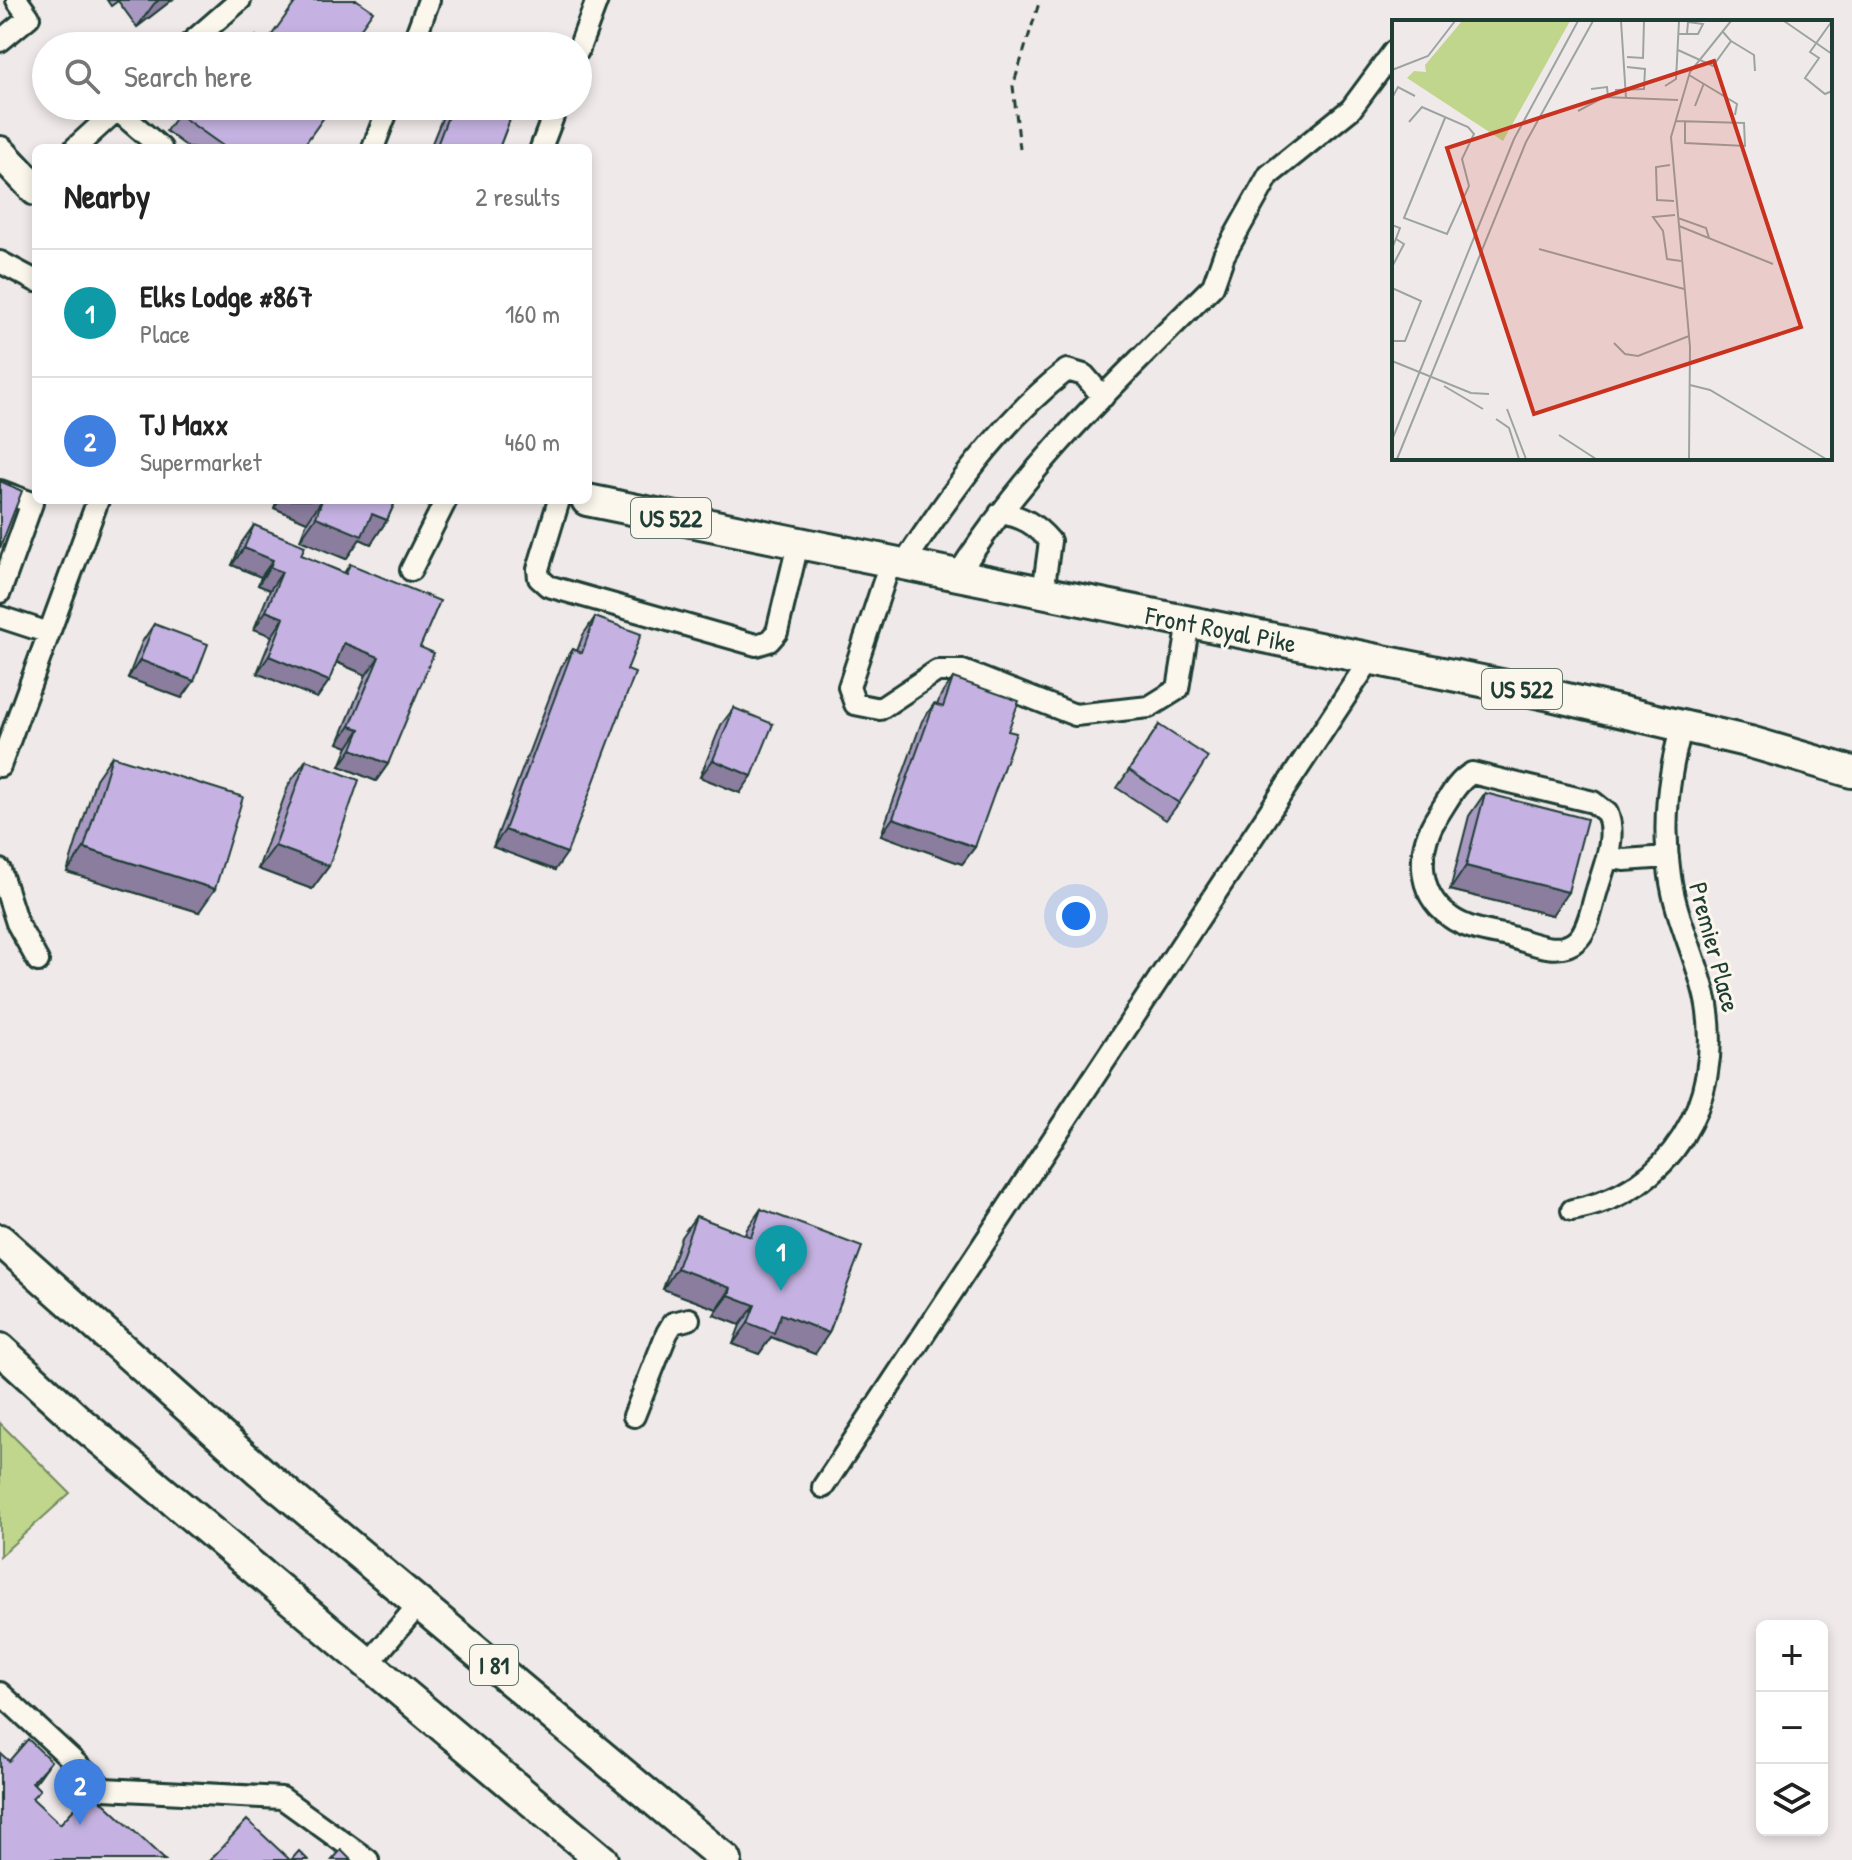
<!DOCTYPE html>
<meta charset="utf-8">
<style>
body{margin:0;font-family:"Patrick Hand",sans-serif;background:#f6f6f6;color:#222}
.controls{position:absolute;right:24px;bottom:24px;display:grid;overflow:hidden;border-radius:12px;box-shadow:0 4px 12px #0003}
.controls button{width:72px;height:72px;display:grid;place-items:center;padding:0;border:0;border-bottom:2px solid #e0e0e0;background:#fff;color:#222;font:40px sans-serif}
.you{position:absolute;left:1076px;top:916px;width:28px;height:28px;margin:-20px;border:6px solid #fff;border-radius:50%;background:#1a73e8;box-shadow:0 0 0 12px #1a73e833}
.badge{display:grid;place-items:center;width:52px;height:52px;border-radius:50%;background:#b45309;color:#fff;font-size:26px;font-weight:700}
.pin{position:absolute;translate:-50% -66px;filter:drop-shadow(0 2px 4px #0008)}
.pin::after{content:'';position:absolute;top:42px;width:28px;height:24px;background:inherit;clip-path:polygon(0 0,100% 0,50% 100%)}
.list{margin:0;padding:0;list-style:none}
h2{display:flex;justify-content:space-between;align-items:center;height:104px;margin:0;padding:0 32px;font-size:34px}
h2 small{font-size:26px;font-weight:400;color:#767676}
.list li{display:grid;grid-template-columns:52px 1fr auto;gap:24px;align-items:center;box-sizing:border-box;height:128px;padding:0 32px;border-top:2px solid #e0e0e0}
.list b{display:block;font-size:30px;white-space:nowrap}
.list p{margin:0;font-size:26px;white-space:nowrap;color:#767676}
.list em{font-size:26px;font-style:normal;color:#767676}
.icon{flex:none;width:44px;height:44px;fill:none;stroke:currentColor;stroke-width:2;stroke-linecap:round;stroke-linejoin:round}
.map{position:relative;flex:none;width:1852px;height:1860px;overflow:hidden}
.search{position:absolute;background:#fff;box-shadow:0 4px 12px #0003;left:32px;top:32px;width:560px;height:88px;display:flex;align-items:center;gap:20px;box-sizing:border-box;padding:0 28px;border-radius:44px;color:#767676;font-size:30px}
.panel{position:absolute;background:#fff;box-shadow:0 4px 12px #0003;left:32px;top:144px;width:560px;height:360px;border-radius:12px}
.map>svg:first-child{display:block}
</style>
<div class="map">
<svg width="1852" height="1860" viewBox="0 0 1852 1860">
<rect width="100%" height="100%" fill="#f0e9ea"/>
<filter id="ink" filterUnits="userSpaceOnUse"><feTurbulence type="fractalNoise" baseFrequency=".0125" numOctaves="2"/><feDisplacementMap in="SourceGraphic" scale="16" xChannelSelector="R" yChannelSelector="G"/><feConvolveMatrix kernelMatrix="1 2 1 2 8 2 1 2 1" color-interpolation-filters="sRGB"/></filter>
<g filter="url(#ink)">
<path fill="#c0d68c" stroke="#708a60" stroke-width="2" d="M0,1423L70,1493L0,1556Z"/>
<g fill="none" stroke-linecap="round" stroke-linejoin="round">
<g stroke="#1f3d34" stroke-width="26">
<path id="minor" d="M0,41L29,17L17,0
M187,46L240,0
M412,46L429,0
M578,51L597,0
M117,110L161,148
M75,148L121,106
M373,148L389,106
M541,148L557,106
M0,262L36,281
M0,491L32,503L0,592
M559,500L538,569L539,578L548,586L756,645L769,641L777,632L798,544
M1000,513C1022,516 1035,524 1050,541L1043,593
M890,563L849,687L855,704L880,709L937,671H963L1075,715L1149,707L1178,689L1189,622
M903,565C950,494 1000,422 1067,370L1084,375L1103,397
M411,570L446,500
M957,576C1027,465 1121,378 1213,286L1224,255L1269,175L1351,109L1394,51
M0,617L49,633
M0,766L98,500
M1472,773L1593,802L1607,813C1617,838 1604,866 1597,890C1592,905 1589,929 1577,940C1559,957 1529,942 1508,936C1489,932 1466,929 1450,917C1415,892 1417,847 1438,815C1448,800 1457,781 1472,773Z
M1607,857L1624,860L1668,857
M0,870L17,923L38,961
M1572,1210C1671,1193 1723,1101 1707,1005C1699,961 1676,921 1670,876C1662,824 1668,776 1682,725
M634,1416L667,1333L673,1323L689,1319
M823,1487L1371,658
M368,1664L420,1603
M0,1693L104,1789L282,1798L368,1860"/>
</g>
<g stroke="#1f3d34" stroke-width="36">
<path id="highway" d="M0,152L36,190
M587,500L1546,694L1750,742L1852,772
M0,1240L260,1471L726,1860
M0,1349L81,1423L602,1860"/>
</g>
<path stroke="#1f3d34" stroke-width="3" stroke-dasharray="8 6" stroke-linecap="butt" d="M1020,149L1013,86L1040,0"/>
<use href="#minor" stroke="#fbf7ec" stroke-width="20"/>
<use href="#highway" stroke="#fbf7ec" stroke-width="30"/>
</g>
<path fill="#a999c2" stroke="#1f3d34" stroke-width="2" d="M107,0H172L137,27L118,1L111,6Z
M184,106L302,148H189L166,131Z
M447,106H515L499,148H430Z
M277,500H396L387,520L371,544L360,539L346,559L300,540L307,522L274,508Z
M254,525L301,555L344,573L350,564L420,647L388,764L376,781L340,766L348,747L338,743L366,675L336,662L329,681L317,698L257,673L272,636L254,629L270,590L258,585L261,577L232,565L242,542Z
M595,617L627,670L555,870L493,847L561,667L573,649L577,651L583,635Z
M154,624L194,681L182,698L128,678L142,642Z
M953,678L1008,731L975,847L962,864L881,835L922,721L934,704L937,705L941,695Z
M734,708L740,793L700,777L721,725Z
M1159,725L1179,803L1166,820L1117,788Z
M112,756L199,912L67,872L96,779Z
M306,760L329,866L312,889L258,869L289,784Z
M1485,793L1552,915L1450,890L1469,816Z
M761,1209L815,1354L771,1337L759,1354L733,1344L740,1325L714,1315L717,1309L663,1289L681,1237L696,1216L745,1235L747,1229Z"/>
<path fill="#8a7d9e" stroke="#1f3d34" stroke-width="2" d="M159,0H172L137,27L154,4Z
M280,500H322L307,522L274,508Z
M372,514L387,520L371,544L360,539L346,559L300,540L316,517Z
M244,548L273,560L261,577L232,565Z
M270,567L282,572L270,590L258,585Z
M266,611L284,618L272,636L254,629Z
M344,643L379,657L366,675L332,660Z
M269,656L329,681L317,698L257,673Z
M140,660L194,681L182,698L128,678Z
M350,726L360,729L348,747L338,743Z
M352,749L388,764L376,781L340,766Z
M713,760L752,776L740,793L700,777Z
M893,818L975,847L962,864L881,835Z
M505,830L567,853L555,870L493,847Z
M275,846L329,866L312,889L258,869Z
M84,848L215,889L199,912L67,872Z
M1466,866L1568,892L1552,915L1450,890Z
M677,1268L731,1288L717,1309L663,1289Z
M729,1295L755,1305L740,1325L714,1315Z
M781,1314L829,1333L815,1354L771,1337L759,1354L733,1344L748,1323Z
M51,1761L39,1778L20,1800L32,1782Z"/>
<path fill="#c5b2e2" stroke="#1f3d34" stroke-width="2" d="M297,0H357L373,11L351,42L356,46H248L256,36L266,43Z
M184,106H332L302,148H226L178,114Z
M452,106H515L499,148H436Z
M0,481L22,491L0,548Z
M322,500H396L387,520L372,514L362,536L316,517Z
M254,525L305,546L301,555L346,574L350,564L440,601L420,647L434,653L388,764L352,749L360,729L350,726L379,657L344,643L329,681L269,656L284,618L266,611L282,572L270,567L273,560L244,548Z
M595,617L641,634L627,670L635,673L567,853L505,830L573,649L582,653Z
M154,624L208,644L194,681L140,660Z
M953,678L1019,701L1008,731L1016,733L975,847L893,818L934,704L943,707Z
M734,708L773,724L752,776L713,760Z
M1159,725L1208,757L1179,803L1129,770Z
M112,756L243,797L215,889L84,848Z
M306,760L359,780L329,866L275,846Z
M1485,793L1587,819L1568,892L1466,866Z
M761,1209L862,1247L829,1333L781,1314L774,1333L748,1323L755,1305L729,1295L731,1288L677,1268L696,1216L751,1237Z
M28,1739L51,1761L32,1782L40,1790L32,1798L60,1824L91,1791L165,1860H0V1753L9,1761Z
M247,1820L290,1860H210Z
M341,1850L351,1860H332Z
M299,1851L308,1860H291Z"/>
</g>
<g text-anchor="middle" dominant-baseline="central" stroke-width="6" stroke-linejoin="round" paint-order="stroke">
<g fill="#fbf7ec" stroke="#61756b" stroke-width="2">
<rect x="631" y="498" width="80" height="40" rx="6"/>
<rect x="1482" y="669" width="80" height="40" rx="6"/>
<rect x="470" y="1645" width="48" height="40" rx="6"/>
</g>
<g font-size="24" font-weight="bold" fill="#1f3d34">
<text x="671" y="518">US 522</text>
<text x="1522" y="689">US 522</text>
<text x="494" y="1665">I 81</text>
</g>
<g font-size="26" fill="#1f3d34" stroke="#fbf7ec">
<text transform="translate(1221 629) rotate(11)">Front Royal Pike</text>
<text transform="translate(1715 947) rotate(75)">Premier Place</text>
</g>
</g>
<g transform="translate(1392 20)">
<rect width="440" height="440" fill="#f0e9ea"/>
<path d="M70,1H178L111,121L15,58L22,51L34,52L33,45Z" fill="#c0d68c"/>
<path fill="none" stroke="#9ca4a1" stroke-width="2" d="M229,1L234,78M392,1L440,34M440,1L418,32L427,38L413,58L433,74L440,71M287,14H306L311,4L296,2L295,14M339,21L362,35L363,51M286,30L321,46L339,21L331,12M235,37L251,38L252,1M0,50L36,36L63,1M297,55L345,84L343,95M273,66L284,59L287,1M199,69L215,67L216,77M223,70L252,69L253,49L235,47M0,78L6,67L23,76M303,86L312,63M186,91L212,77L286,80M284,101L352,103L353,126L293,123V101M17,102L30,87L76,107L82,114L70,139L77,166L55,214L12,198L53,98M278,145L264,147L265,180L282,181M283,195L261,197L271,211L275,239L289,241M286,198L314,208L317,218M0,205L8,208L0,229M287,206L381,244M147,229L292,269M0,247L12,224L4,219M0,268L29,281L13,321H0M222,323L233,334L246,336L297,316M0,341L79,373L97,374M298,365L318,370L434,439M52,366L91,389M115,389L134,439M104,399L117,408L127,439M167,415L204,439M0,420L122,119L186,1M5,439L134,122L201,1M297,439L298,327L279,117L298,52L339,1"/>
<path fill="#c8321e" fill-opacity="0.15" stroke="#c8321e" stroke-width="4" d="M322,41L409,307L142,394L55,128Z"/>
<rect width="440" height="440" fill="none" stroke="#1f3d34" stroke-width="4"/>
</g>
</svg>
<div class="controls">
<button>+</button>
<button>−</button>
<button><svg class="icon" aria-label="layers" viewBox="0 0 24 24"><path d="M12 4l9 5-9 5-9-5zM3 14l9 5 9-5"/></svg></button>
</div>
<div class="you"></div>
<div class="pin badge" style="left:781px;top:1291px;background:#0f9aa8">1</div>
<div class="pin badge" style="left:80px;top:1825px;background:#3f7fe0">2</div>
<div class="search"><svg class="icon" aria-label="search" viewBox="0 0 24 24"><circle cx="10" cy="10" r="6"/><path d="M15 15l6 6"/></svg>Search here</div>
<section class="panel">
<h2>Nearby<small>2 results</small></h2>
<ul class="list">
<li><span class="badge" style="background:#0f9aa8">1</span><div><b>Elks Lodge #867</b><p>Place</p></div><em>160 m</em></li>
<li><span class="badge" style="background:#3f7fe0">2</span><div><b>TJ Maxx</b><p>Supermarket</p></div><em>460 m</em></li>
</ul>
</section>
</div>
